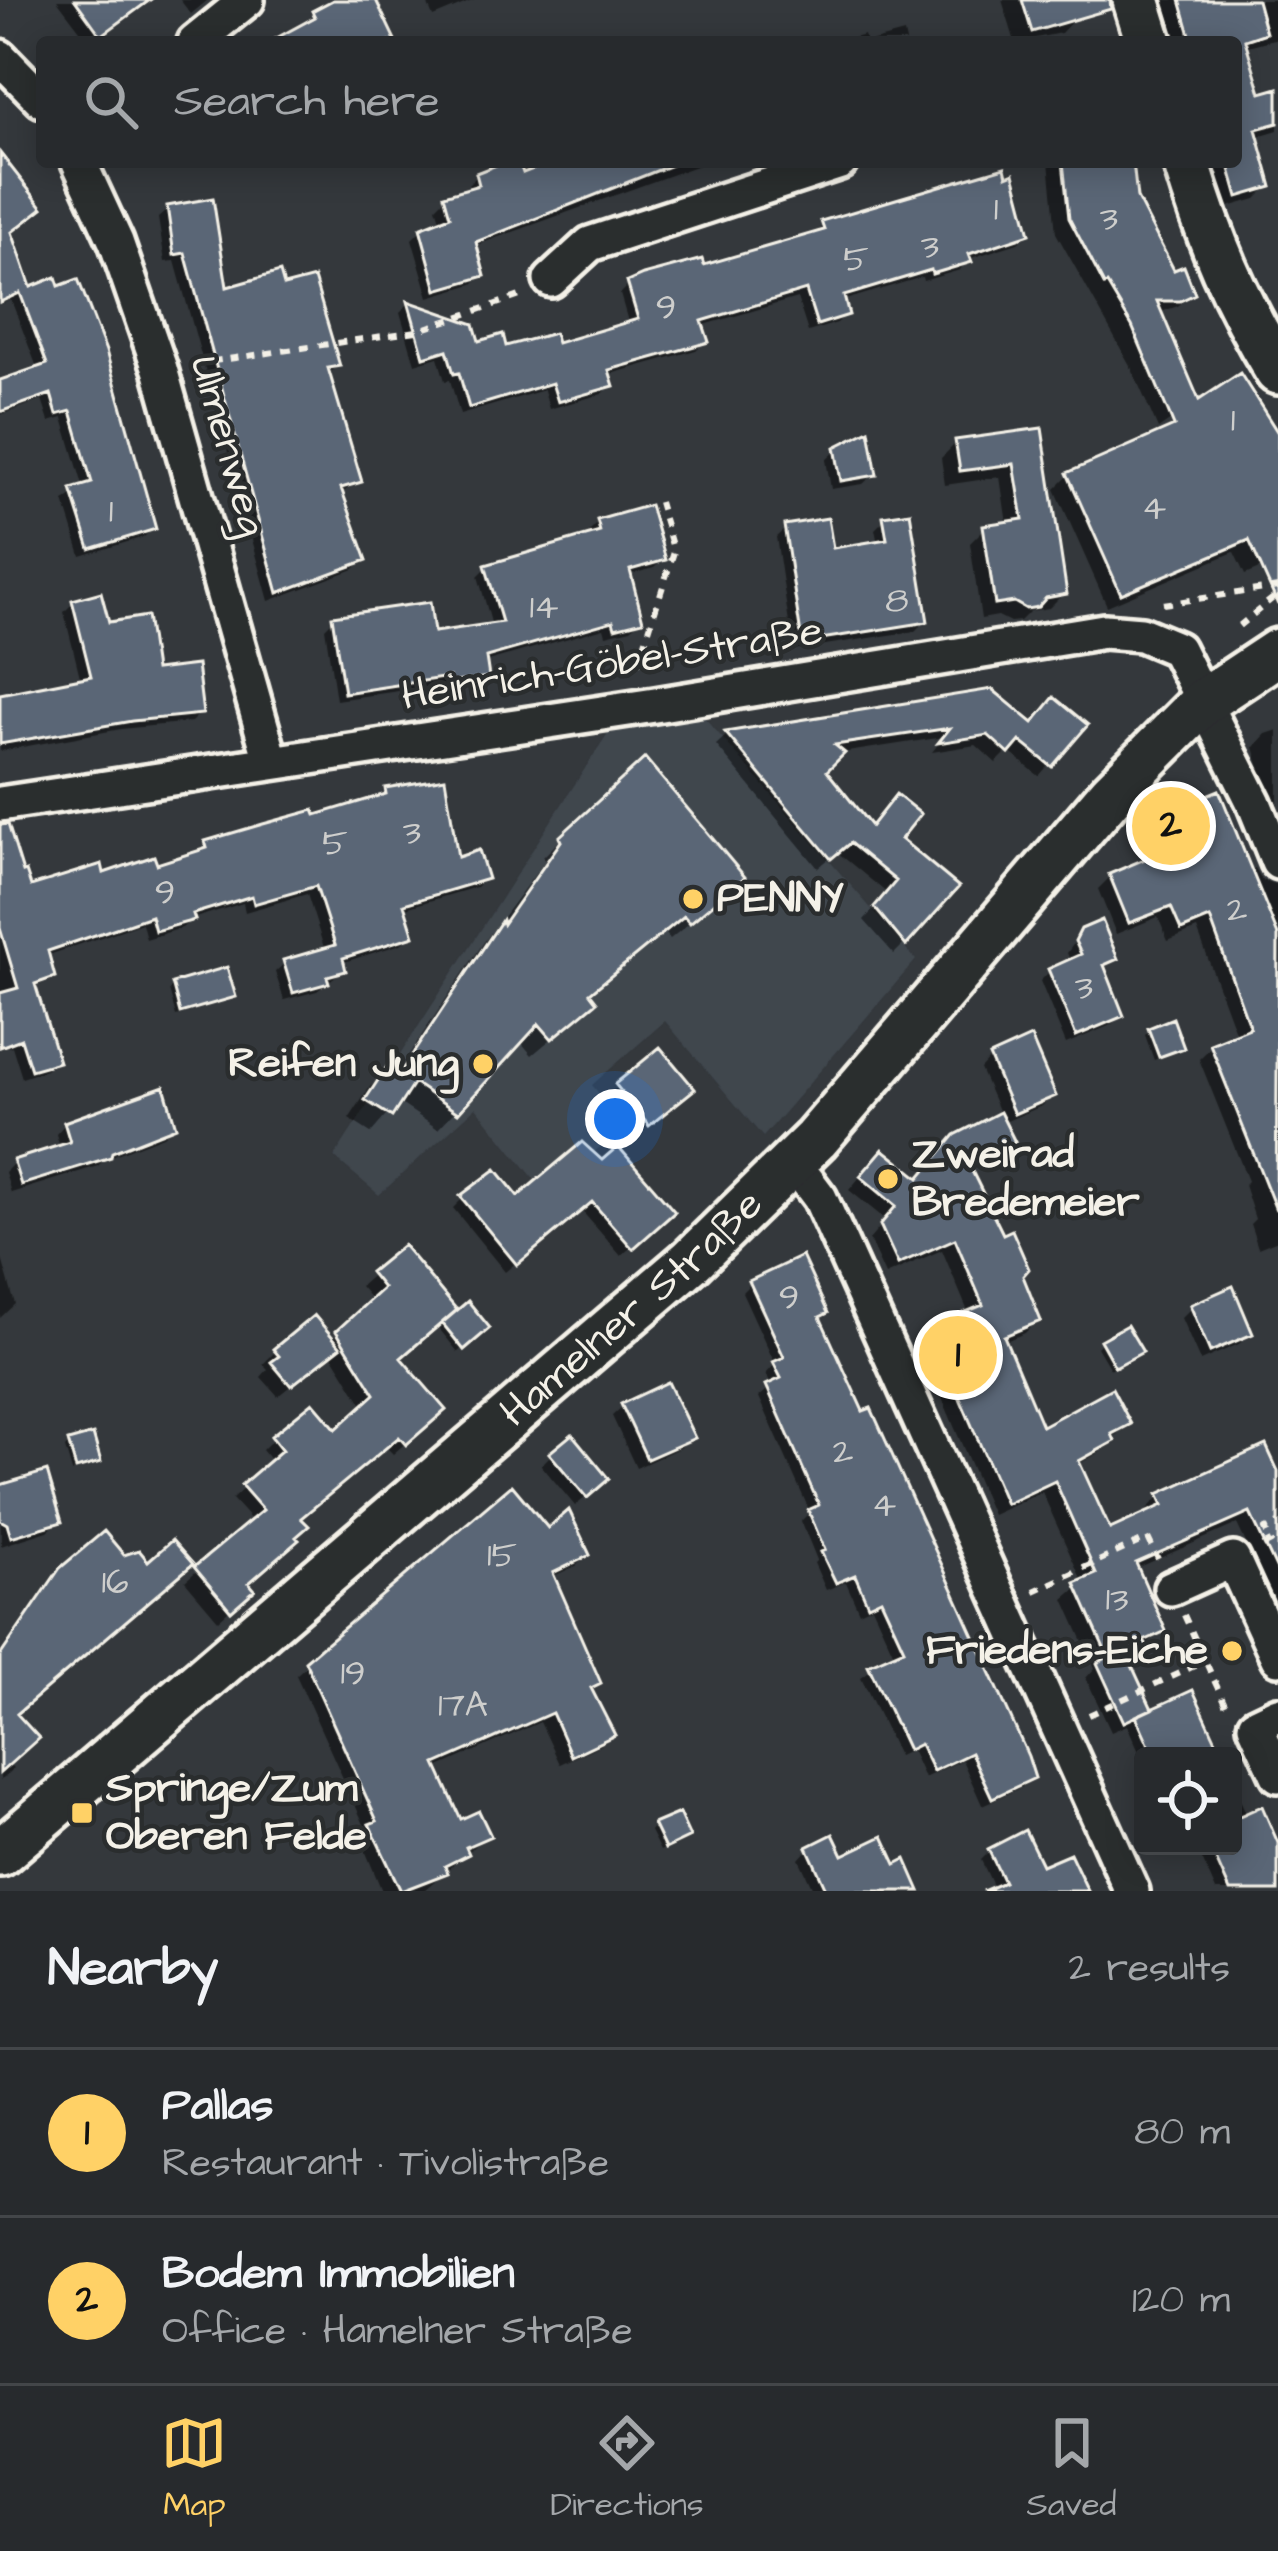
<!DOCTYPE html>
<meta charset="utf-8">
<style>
body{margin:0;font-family:"Architects Daughter",sans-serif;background:#2f3235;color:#f1f3f6}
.controls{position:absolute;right:36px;bottom:36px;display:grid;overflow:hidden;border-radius:12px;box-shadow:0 6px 30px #0003}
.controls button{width:108px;height:108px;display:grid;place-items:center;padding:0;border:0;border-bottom:3px solid #434649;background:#272a2d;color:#f1f3f6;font:60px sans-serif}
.you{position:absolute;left:615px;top:1119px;width:42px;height:42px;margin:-30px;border:9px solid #fff;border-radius:50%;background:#1a73e8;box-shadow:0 0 0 18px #1a73e833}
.badge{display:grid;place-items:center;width:78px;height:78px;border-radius:50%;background:#ffd166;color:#111;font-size:39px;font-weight:700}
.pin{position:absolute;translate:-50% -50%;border:6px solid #fff;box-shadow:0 3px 12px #0006}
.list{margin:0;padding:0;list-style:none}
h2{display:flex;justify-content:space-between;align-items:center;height:156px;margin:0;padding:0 48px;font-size:51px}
h2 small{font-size:39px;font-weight:400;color:#a4a7aa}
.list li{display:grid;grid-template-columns:78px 1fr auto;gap:36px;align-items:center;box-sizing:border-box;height:168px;padding:0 48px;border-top:3px solid #434649}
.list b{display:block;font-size:45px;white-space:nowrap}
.list p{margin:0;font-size:39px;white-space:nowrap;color:#a4a7aa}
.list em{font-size:39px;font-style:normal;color:#a4a7aa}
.icon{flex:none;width:66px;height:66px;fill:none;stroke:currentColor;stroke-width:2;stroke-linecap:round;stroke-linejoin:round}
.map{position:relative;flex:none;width:1278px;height:1891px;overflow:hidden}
.search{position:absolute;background:#272a2d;box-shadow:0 6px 30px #0003;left:36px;right:36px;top:36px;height:132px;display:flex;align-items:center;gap:30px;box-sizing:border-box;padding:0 42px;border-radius:12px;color:#a4a7aa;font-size:45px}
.sheet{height:492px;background:#272a2d}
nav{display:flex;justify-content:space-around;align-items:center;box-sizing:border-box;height:168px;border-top:3px solid #434649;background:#272a2d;font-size:33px;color:#a4a7aa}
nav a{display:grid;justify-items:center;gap:6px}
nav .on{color:#ffd166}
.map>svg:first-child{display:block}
</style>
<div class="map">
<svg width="1278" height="1891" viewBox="0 0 1278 1891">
<rect width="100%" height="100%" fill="#34383c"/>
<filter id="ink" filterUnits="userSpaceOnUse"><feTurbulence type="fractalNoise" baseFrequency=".00833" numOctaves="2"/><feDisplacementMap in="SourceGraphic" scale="24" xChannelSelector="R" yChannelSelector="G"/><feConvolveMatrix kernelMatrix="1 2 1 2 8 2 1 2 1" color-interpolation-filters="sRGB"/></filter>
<g filter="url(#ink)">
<path fill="#3f464d" d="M705,718L916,960L763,1137L665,1021L592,1085L626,1126L545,1192L476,1107L379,1195L334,1157L608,733Z"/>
<path fill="#0007" d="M57,0H150L93,42H89Z
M180,0H208L191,14Z
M426,0H474L433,17Z
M1002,0H1072L1077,16L1061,33L1015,42Z
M1163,0H1278V38L1244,47L1259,96L1278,91V130L1255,137L1269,186L1256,199L1225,208L1211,162H1236V42H1175Z
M904,33L906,42H870Z
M864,35L866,42H839Z
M512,162L521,177L559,162H707L474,246L482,275L473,284L429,297L412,239L421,230L441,223L436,207L445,198L470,191L468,185L477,176Z
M1049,162H1130L1134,199L1173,273L1191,293L1178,306L1158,313L1181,413L1158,429L1131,367L1056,233Z
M168,209L224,291L282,290L337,366L327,375L358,482L340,494L363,559L354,569L269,601L175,261L165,262L158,218Z
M823,224L1027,234L1018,243L968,259L960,270L923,281L922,277L842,301L846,314L837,323L808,332L797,298L701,326L705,341L696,350L607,375L610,385L602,394L549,409L544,390L460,415L450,380L445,381L438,357L415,364L400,312L408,304L471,326L477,345L504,350L555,347L629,325L620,294L629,285L702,269L815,236Z
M0,266L29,291L153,528L144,537L81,556L64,501L84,489L63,418L49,422L42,400L0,415V383L38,370L11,300L0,304Z
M1040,431L1064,593L1049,608L1030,611L1020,621L1010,622L998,616L981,619L970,543L985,528L1007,524L1000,477L945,485L941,458L956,443Z
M1278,439V569L1269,565L1245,575L1234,552L1107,606L1055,489L1069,475Z
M837,450L874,474L863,484L831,489L826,460Z
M885,519L925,621L915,631L793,650L776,537L786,528L831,551L878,544L875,529Z
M598,523L663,559L654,568L628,575L640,620L631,629L606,635L604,628L484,662L486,676L477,685L441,690L440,685L336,700L325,628L334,619L432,635L492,626L478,576L487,567L591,538L589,532Z
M73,603L107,626L152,673L200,713L191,722L121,729L0,751V697L81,681L64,612Z
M991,692L1032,726L1083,725L1039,776L1008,751L996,763L976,745L932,752L944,737L841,753L823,771L870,829L897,840L904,944L894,954L864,920L888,894L837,852L818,868L716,745L727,735Z
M1278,730V805L1271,808L1254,747L1266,734Z
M386,791L455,861L485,878L476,887L402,909L411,935L401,944L341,963L343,970L317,991L284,1000L275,972L285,963L325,951L307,894L245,912L243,903L192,919L182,928L146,939L142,923L46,956L52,977L33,989L55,1061L46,1070L22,1078L12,1046L8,1047L0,1027V853L30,890L155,868L197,854L207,844L314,819L378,799Z
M1147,822L1249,871L1255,868L1262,880L1278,885V1240L1258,1248L1250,1224L1255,1219L1244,1185L1248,1181L1199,1059L1212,1046L1237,1037L1197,929L1168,941L1158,917L1116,934L1098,889L1111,876L1146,862L1134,835Z
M561,839L723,895L670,939L664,931L588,995L575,1019L532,1055L520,1041L438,1129L398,1102L371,1133L349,1119L370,1087L388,1069L396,1074L484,942L545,861L543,857Z
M1082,932L1114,958L1102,970L1121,1015L1111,1025L1066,1044L1040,981L1050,971L1071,962L1067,953Z
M174,985L233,996L176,1016L169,990Z
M1149,1031L1181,1047L1154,1060L1145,1035Z
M660,1051L681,1099L637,1134L606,1097Z
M990,1058L1052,1096L1042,1106L1002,1123L1011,1142L998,1154L969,1171L1037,1320L1025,1333L1003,1342L1040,1430L1128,1423L1099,1453L1077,1465L1108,1533L1149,1514L1147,1509L1160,1496L1278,1478V1627L1258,1584L1263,1579L1237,1524L1135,1569L1163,1630L1127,1662L1148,1708L1220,1756H1143V1761L1127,1725L1111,1732L1086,1678L1095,1668L1064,1599L1083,1583L1042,1492L992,1515L918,1342L931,1330L969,1314L942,1250L885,1275L869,1240L886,1220L849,1190L870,1165L918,1181L1000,1115L980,1069Z
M65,1124L173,1127L163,1136L104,1159L98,1166L11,1193L5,1172L14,1163L60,1148L56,1134Z
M582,1146L661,1221L621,1256L580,1209L505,1272L453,1208L462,1199L518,1200Z
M402,1249L443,1326L467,1305L486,1328L458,1352L436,1325L397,1359L431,1421L393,1454L385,1446L298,1519L245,1583L239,1601L218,1620L185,1581L253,1522L232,1499L272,1462L262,1450L273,1439L336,1433L365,1408L331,1353L278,1396L261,1377L268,1369L263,1364L275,1352L331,1340L373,1301L360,1286Z
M1,1255L15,1304L0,1318V1255Z
M751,1283L818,1319L1031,1778L1022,1787L982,1805L962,1760L924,1778L911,1750L898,1756L861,1677L894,1654L872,1606L859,1612L846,1582L826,1590L814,1563L817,1560L801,1521L810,1512L759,1397L772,1386L766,1374L775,1364L742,1292Z
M1192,1307L1249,1333L1239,1344L1200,1361L1181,1318Z
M1102,1342L1135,1356L1110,1369L1097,1347Z
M623,1406L691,1437L681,1447L636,1468L612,1416Z
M69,1444L98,1461L72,1472L65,1448Z
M551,1455L595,1490L575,1506L541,1465Z
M0,1488L59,1521L48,1531L1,1546Z
M548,1532L587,1555L576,1566L551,1577L597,1682L589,1691L611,1734L600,1745L560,1764L540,1722L435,1769L460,1823L487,1835L423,1891H382L360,1838L367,1831L296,1675L308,1664Z
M62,1570L14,1715L8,1763L13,1768L0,1781V1653L45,1588Z
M1233,1784L1247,1815L1278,1849V1891H1216L1196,1846H1233Z
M654,1826L686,1837L660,1851L650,1831Z
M808,1849L895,1868L917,1891H814L799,1859Z
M990,1851L1041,1869L1084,1891L995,1890L981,1860Z"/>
<path fill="#5a6676" stroke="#f4f1e8" stroke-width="3" d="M75,0H150L101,36Z
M333,0H376L396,42H269L315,17L312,11Z
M1022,0H1110L1111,9L1032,32Z
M1180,0H1257L1266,33L1245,40L1261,93L1278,88V123L1256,129L1272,187L1238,197L1228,162H1236V42H1192Z
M0,153L43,208L12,232L31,287L56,277L59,286L78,279L106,351L156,529L90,549L71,489L92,483L71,411L57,415L51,394L0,412V380L47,364L20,293L0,302Z
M504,162H519L523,173L551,162L674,164L476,242L485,276L437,290L420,228L450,216L444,195L479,185L476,173Z
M1063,162H1133L1137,198L1174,270L1184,266L1195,294L1180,301H1157L1199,400L1240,373L1278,433V605L1249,540L1121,594L1067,473L1174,426L1132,326L1107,284L1104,285L1069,218Z
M1005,167L1007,176L1014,173L1030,234L969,254L972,262L932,274L931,270L844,296L849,315L817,325L806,290L702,321L709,342L609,370L614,386L558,402L552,383L469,408L459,373L454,374L447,350L424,357L408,301L474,324L479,341L503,334L506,346L554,333L557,343L638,319L627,282L643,275L702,259L704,265L824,230L821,221Z
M213,198L227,287L280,272L284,286L314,278L340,366L328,368L362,482L341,488L367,560L278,593L185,253L174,255L167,206Z
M1042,428L1067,594L1046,598L1038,607L1026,609L1014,602L995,605L983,525L1023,519L1014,464L960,471L955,440Z
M869,430L877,475L841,481L835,447Z
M650,505L666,560L630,570L643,621L615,628L613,621L486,657L489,677L449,683V677L344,693L332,616L430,602L434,632L502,622L485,565L600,532L597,520Z
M910,512L928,622L802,642L784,525L828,518L833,548L887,539L883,516Z
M101,592L109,622L147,616L155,670L197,665L203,714L132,721L0,744V694L91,676L72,600Z
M992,689L1033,723L1054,697L1088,725L1052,767L1020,741L1009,754L988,735L938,743L950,728L835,745L845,753L827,771L871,826L896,794L921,814L901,839L959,887L906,946L874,907L896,881L850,843L831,859L725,732Z
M645,758L745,877L690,923L684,916L590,993L597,1002L552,1039L539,1024L458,1113L414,1083L392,1117L365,1100L388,1065L400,1073L502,920L503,924L561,841L559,837Z
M445,778L458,857L479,850L488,879L404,904L414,936L343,958L346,971L327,976L329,983L293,993L283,960L335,945L316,886L254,904L252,896L193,914L195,920L155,931L151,916L48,951L55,977L35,984L59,1062L31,1070L21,1039L0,1047V993L18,988L0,928V825L8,824L23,872L26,871L31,886L102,864L104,873L154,856L157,864L207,848L205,841L263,824L314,810L316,815L386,794L385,788Z
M1219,790L1278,935L1276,1210L1210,1044L1250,1028L1210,918L1181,930L1171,907L1129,923L1109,874L1159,853L1145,820Z
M1102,920L1118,959L1104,965L1124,1016L1076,1036L1048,969L1081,954L1075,941L1081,929Z
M227,967L236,997L180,1013L172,983Z
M1173,1018L1184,1048L1159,1057L1148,1028Z
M1031,1037L1056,1096L1014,1114L989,1056Z
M660,1047L695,1089L649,1126L615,1084Z
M164,1086L176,1127L112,1152L111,1157L21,1185L13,1160L70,1142L64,1122Z
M1000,1112L1015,1142L970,1167L1003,1234L1012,1230L1029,1269L1023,1276L1041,1321L1004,1336L1042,1426L1112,1388L1131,1424L1112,1434L1115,1441L1079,1461L1110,1529L1163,1505L1158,1494L1266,1445L1278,1471V1572L1250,1513L1136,1563L1166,1631L1144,1641L1148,1648L1128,1657L1152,1709L1124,1722L1097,1663L1108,1657L1075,1583L1096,1574L1055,1481L1006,1504L929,1327L983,1305L955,1239L898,1264L880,1225L896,1206L860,1176L883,1149L919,1178L955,1135Z
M582,1142L602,1160L618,1146L675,1212L633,1249L592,1202L517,1265L460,1196L496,1169L518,1196Z
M403,1245L457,1310L401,1358L446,1410L406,1445L399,1437L301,1518L309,1526L296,1537L299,1540L249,1583L255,1590L231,1611L194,1567L263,1510L241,1485L282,1450L271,1436L313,1402L336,1429L375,1394L336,1331L383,1288L370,1272Z
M802,1256L828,1313L820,1317L863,1411L871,1408L1028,1756L1035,1778L992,1798L971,1753L933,1771L920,1744L908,1750L868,1665L904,1649L881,1599L868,1605L855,1575L836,1583L821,1552L825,1550L808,1510L819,1505L766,1385L781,1378L773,1362L784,1357L749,1281Z
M1233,1286L1253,1334L1210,1352L1190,1305Z
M468,1301L490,1328L464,1350L442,1323Z
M314,1315L341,1347L291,1386L271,1362L279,1356L273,1349Z
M1127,1325L1143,1352L1115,1367L1100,1340Z
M668,1382L695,1438L647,1459L621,1404Z
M93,1434L101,1462L76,1469L68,1441Z
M572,1434L609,1479L587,1498L549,1453Z
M47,1471L62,1522L11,1537L7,1524L0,1520V1485Z
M512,1485L548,1528L569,1510L590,1555L553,1573L601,1683L591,1688L615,1735L571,1756L552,1713L436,1764L461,1819L479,1811L491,1836L466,1847L469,1854L445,1866L448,1873L401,1891L369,1824L377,1821L305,1661Z
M104,1531L124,1555L139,1550L148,1561L172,1540L193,1564L17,1714L39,1738L0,1773V1656L60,1568Z
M1193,1690L1223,1756H1154L1136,1716Z
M1262,1806L1278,1843V1891H1230L1210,1846H1233V1819Z
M679,1813L690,1837L665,1849L653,1824Z
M1025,1830L1042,1865L1070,1853L1088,1891H983L1004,1882L988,1849Z
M833,1834L843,1855L883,1836L896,1864L906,1859L920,1891H827L807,1847Z"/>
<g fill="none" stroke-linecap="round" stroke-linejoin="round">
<g stroke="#f4f1e8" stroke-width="42">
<path id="street" d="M195,42L247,0
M0,57L42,100
M79,162L116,242L160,369L271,761
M551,280L590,244L840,162
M0,804L655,705L1104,631L1141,634L1177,649L1254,803L1278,862
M793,1162L820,1198L1132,1891
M1171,1588L1233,1560L1278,1658
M1278,1714L1255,1725L1278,1775"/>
</g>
<g stroke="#f4f1e8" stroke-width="54">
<g id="secondary">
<path d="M1136,0L1149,42"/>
<path d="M1186,162C1210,242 1235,300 1278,371"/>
<path id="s1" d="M0,1853L691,1261L816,1139L1112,793L1204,701L1278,652"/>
</g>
</g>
<path stroke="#f4f1e8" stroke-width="6" stroke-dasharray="9 9" stroke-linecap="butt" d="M194,364L417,331L526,294
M1163,604L1278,587
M1239,626L1278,594
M638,664L674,552L659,502
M1263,1546L1271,1542L1265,1529L1278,1523
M1034,1591L1148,1538L1158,1559
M1184,1615L1226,1706
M1089,1715L1205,1661"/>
<use href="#street" stroke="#2a2d2e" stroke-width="33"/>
<use href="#secondary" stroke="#2a2d2e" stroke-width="45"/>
</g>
</g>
<g fill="#ffd166" stroke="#2a2d2e" stroke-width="4.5">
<circle cx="693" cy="899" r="12"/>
<circle cx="483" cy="1064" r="12"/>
<circle cx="888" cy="1179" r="12"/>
<circle cx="1232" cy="1651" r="12"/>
<rect x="70" y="1801" width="24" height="24" rx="6"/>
</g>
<g text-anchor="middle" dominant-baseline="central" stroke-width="9" stroke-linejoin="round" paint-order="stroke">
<g font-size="36" fill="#cececc">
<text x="996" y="209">1</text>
<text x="1109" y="218">3</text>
<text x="930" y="246">3</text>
<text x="856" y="259">5</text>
<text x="666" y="307">9</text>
<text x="1233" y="420">1</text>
<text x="1154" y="508">4</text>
<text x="111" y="511">1</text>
<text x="897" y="600">8</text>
<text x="544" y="607">14</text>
<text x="412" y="832">3</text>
<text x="335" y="843">5</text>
<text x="165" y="892">9</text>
<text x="1237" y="909">2</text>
<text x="1084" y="987">3</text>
<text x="789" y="1297">9</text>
<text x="843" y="1451">2</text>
<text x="884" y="1505">4</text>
<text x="502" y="1555">15</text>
<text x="115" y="1582">16</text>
<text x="1117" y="1599">13</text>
<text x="353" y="1673">19</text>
<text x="463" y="1705">17A</text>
</g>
<g font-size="42" fill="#f4f1e8" stroke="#2a2d2e">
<text transform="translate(228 446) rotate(74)">Ulmenweg</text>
<text transform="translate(612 664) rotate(-9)">Heinrich-Göbel-Straße</text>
<text stroke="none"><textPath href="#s1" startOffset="834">Hamelner Straße</textPath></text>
</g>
<g font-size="42" font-weight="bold" fill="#f4f1e8" stroke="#2a2d2e" text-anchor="start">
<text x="717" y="899">PENNY</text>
<text x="459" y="1064" text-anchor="end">Reifen Jung</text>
<text x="912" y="1155">Zweirad<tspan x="912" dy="48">Bredemeier</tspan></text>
<text x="1208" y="1651" text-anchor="end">Friedens-Eiche</text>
<text x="106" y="1789">Springe/Zum<tspan x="106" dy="48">Oberen Felde</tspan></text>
</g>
</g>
</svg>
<div class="controls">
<button><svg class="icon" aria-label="locate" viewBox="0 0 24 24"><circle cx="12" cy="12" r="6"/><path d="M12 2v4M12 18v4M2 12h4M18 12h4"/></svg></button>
</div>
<div class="you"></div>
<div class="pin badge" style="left:958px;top:1355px">1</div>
<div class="pin badge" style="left:1171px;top:826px">2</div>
<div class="search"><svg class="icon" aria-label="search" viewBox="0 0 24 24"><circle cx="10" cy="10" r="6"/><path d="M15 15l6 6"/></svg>Search here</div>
</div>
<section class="sheet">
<h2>Nearby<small>2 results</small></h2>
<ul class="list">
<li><span class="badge">1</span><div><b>Pallas</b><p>Restaurant · Tivolistraße</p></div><em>80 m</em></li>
<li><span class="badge">2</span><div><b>Bodem Immobilien</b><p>Office · Hamelner Straße</p></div><em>120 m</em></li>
</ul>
</section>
<nav>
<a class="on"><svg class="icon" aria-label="map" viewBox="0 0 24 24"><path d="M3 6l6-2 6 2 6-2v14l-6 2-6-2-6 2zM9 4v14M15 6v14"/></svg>Map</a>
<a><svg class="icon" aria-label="directions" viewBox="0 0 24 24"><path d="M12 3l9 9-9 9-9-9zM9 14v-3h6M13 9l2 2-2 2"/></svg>Directions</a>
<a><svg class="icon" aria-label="saved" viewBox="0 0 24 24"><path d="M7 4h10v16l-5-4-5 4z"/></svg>Saved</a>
</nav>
